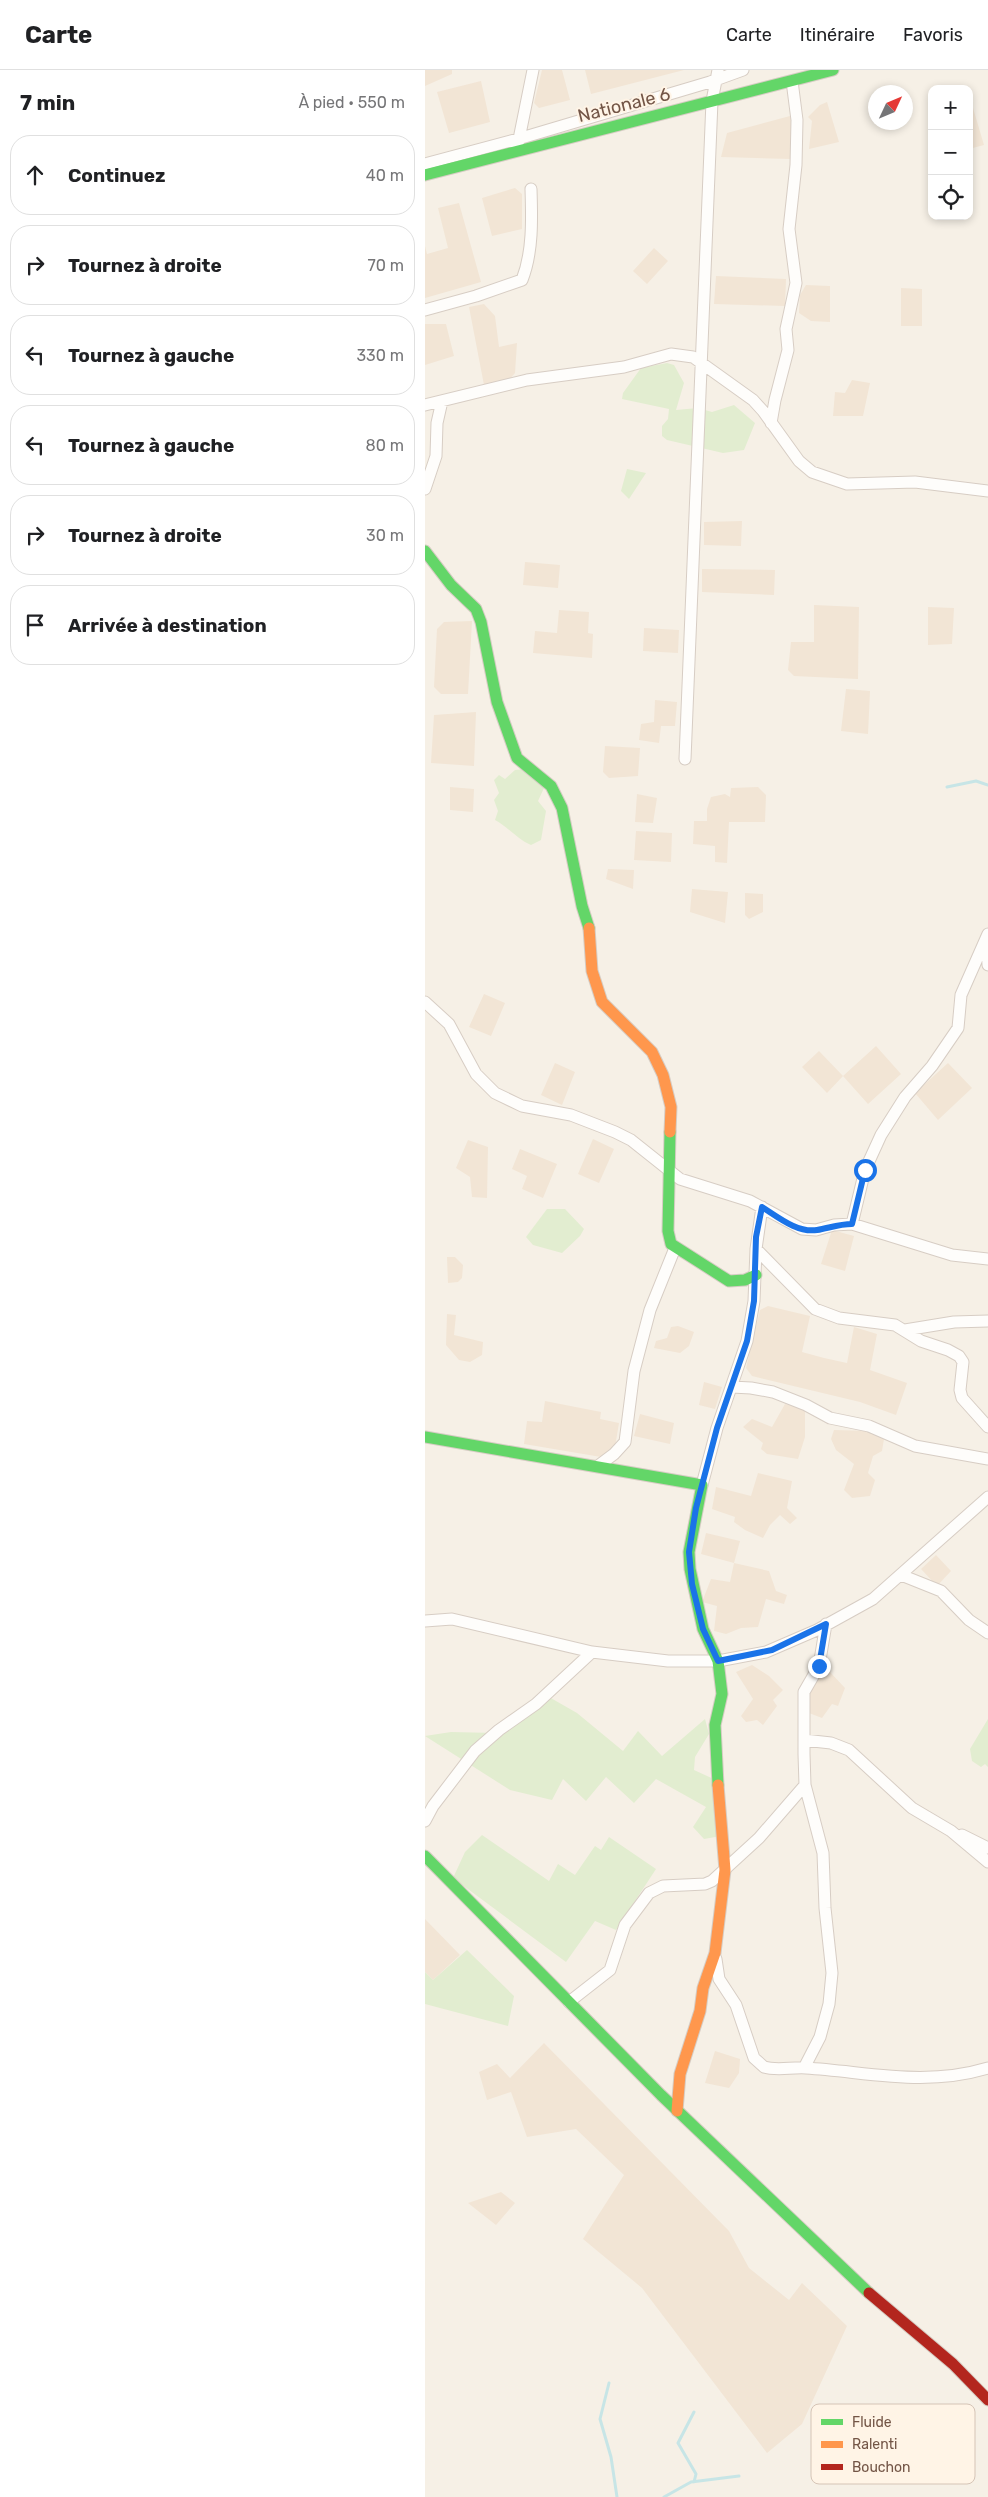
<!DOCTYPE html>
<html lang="fr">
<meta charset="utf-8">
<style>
body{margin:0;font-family:Rubik,sans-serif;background:#f2f2f2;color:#202124}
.controls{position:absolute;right:15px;top:15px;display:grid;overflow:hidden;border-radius:10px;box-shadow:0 2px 8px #0003}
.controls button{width:45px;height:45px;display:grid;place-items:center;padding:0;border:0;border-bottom:1px solid #e0e0e0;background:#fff;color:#202124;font:25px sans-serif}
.compass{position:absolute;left:443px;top:15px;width:45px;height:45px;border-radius:50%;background:#fff;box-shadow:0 2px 8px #0003;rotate:46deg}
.stop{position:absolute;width:15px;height:15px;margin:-11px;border:4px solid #1a73e8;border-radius:50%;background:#fff}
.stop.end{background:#1a73e8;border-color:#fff;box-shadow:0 1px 5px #0008}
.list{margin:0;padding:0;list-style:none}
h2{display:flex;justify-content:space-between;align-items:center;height:65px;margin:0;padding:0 20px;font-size:21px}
h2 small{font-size:16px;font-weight:400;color:#757577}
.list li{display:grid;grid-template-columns:32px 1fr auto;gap:15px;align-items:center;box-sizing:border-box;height:80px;margin:0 10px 10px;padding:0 10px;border:1px solid #e0e0e0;border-radius:20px}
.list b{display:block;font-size:19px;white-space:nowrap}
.list em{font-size:16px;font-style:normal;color:#757577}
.icon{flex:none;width:28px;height:28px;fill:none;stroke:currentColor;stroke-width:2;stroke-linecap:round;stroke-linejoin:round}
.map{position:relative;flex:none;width:563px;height:2427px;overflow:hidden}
header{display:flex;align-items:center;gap:30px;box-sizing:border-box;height:70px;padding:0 25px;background:#fff;border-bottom:1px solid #e0e0e0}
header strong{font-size:24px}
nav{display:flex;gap:28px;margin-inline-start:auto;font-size:18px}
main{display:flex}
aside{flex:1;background:#fff}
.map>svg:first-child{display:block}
</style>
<header>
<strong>Carte</strong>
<nav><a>Carte</a><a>Itinéraire</a><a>Favoris</a></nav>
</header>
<main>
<aside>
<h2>7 min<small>À pied · 550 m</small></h2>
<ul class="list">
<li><svg class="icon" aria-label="ahead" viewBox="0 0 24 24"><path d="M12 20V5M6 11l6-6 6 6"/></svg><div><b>Continuez</b></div><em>40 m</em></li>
<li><svg class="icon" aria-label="right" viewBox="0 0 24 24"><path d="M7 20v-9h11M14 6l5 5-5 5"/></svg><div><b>Tournez à droite</b></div><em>70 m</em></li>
<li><svg class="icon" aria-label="left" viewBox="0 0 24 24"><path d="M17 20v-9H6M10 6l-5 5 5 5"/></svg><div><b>Tournez à gauche</b></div><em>330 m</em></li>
<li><svg class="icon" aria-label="left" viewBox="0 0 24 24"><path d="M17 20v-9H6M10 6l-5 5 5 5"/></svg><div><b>Tournez à gauche</b></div><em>80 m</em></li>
<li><svg class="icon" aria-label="right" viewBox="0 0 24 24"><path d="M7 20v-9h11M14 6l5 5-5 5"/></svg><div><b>Tournez à droite</b></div><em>30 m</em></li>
<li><svg class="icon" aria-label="arrive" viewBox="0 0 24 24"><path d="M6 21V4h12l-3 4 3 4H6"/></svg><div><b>Arrivée à destination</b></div></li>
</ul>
</aside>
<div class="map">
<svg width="563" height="2427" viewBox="0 0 563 2427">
<rect width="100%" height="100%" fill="#f6f0e6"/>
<path fill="#f2e5d5" d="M0,0H27V4L0,16Z
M117,0H137L145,30L114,38L109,33Z
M160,0H259L166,24Z
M56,11L65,52L24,63L12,22Z
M402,32L414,72L384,79L387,51L383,47L395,35Z
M548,38L559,75L544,79V39Z
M365,46L370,52L366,89L296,87L302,63Z
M90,118L97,124V159L67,166L57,128Z
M34,133L56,212L0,228V176L2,184L23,178L13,138Z
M229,178L243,191L222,214L208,201Z
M291,206L361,209L360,236L289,234Z
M381,215L405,216V252L386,251L374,243L375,225Z
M476,218L497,219V256H476Z
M59,234L70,246L74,277L92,273L90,303L83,311L59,315L44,237Z
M0,254H21L29,286L0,295Z
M427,310L445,313L438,346H408L410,322L420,323Z
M317,451L316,476L279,475V452Z
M100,492L135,495L133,518L98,515Z
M277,499L350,500L349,525L277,522Z
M389,535L434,537L433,609L369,606L363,600L366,572H389Z
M503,537L529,538L527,574L503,575Z
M134,540L164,542L163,563L168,564L167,588L108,583L110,561L132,563Z
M47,551L43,624H16L9,617L12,559L19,552Z
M219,558L254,560L253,583L218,581Z
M421,619L445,621L443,664L416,661Z
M230,630L252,632L250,656H236L234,673L214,670L216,654L229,652Z
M51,642L49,696L6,693L9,645Z
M180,676L215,678L213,706L184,708L178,702Z
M25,717L49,719L48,742L25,740Z
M333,717L341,725L340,752H304L302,793L290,792V776L268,774L269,751H282V739L286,727L300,724L305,727L306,718Z
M212,724L232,728L228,753L210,752Z
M211,761L247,763L246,792L209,790Z
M183,799L209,800L208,819L181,809Z
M267,819L303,822L300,853L265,842Z
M320,823L338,824V842L324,849L320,845Z
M59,924L80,933L66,966L44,957Z
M451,976L476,1004L443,1034L418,1006L402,1023L377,997L394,981L418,1006Z
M130,993L150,1002L137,1035L116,1025Z
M523,993L547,1018L513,1050L490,1023Z
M168,1069L189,1079L174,1113L153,1104Z
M43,1070L63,1077L62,1128L47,1127L45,1107L31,1098Z
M95,1079L132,1094L118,1128L97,1119L102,1106L87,1099Z
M407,1160L429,1166L420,1201L396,1194Z
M22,1187H30L38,1195L37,1208L33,1212L23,1213Z
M343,1236L385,1246L377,1282L399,1288L422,1293L429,1257L452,1264L445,1300L482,1313L471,1345L435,1332L327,1306L321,1298L335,1240Z
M22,1244L31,1245L29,1265L58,1272L57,1285L45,1292L34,1290L21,1275Z
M253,1256L269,1262L264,1276L255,1283L229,1278L231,1271L242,1268L246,1257Z
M279,1312L297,1317L290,1339L274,1335Z
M120,1331L176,1342L175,1349L194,1353L189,1383L182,1388L99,1374L102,1351L117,1352Z
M360,1334L380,1339V1367L373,1389L342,1384L336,1379L338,1373L318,1357L327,1349L347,1357Z
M215,1344L249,1353L245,1374L209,1366Z
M409,1360L444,1361L459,1369L457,1381L448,1386L443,1403L450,1410L445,1426L427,1428L419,1420L429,1394L411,1380L406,1369Z
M333,1403L367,1411L362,1438L372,1448L365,1454L355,1445L345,1455L338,1468L320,1460L309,1452L310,1447L287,1439L291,1417L326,1426Z
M281,1463L315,1471L309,1493L344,1501L351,1521L362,1525L359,1534L341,1529L333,1557L316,1558L301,1564L289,1561L292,1536L277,1532L286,1509L305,1512L309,1493L276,1484Z
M511,1485L526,1501L512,1516L496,1499Z
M327,1595L344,1606L358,1620L348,1630L352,1636L338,1655L332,1650L321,1652L316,1646L328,1629L311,1602Z
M404,1601L420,1618L413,1636L407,1634L397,1648L384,1643L382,1628L394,1603Z
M0,1849L35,1885L8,1910L0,1902Z
M119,1973L304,2161L324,2198L364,2230L377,2213L422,2256L377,2354L342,2383L217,2218L158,2169L199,2105L151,2059L102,2067L86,2022L62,2030L54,2002L72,1994L85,2008Z
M290,1981L315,1989L314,2003L304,2018L280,2013Z
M76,2122L90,2133L71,2155L43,2133Z"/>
<path fill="#e2edd0" d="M242,293L249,295L259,313L251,340L273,338L287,342L309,335L330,353L319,380L298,383L242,370L237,366V356L243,349L244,339L197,329L198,323L216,298Z
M202,399L221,403L204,429L196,421Z
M100,699L119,718L113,731L121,741L116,770L106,775C93,770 83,757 70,750L73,741L69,730L74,723L69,710L74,705L80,709L90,700Z
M122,1139H140L159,1159L155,1166L137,1183L108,1175L101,1167Z
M124,1627L152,1643L198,1681L213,1661L237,1686L280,1649L284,1664L270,1687L269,1700L293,1711L296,1766L279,1769L268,1757L281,1737L231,1709L209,1733L181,1707L161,1731L138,1709L127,1730L85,1720L0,1666L26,1662L71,1663Z
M563,1649V1697L560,1694L556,1697L547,1691L545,1679Z
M57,1765L124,1811L133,1794L150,1805L170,1776L176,1780L184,1767L231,1799L191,1860L170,1851L141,1892L28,1808L40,1782Z
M42,1880L89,1926L83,1956L0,1934V1902L8,1910Z"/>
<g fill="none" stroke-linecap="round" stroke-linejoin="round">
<path stroke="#c7e5e6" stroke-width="3" d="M522,717L551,711L563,715
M184,2313L175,2349L186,2387L192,2427
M269,2412L271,2404L253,2373L269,2342
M239,2427L266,2412L314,2406"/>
<g stroke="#d7cdc4" stroke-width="13">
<path id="street" d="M93,74L108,0
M0,94L93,69L285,12L318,0
M0,240L51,226L97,210C108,182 107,149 106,119
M0,335L102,310L199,297L246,284L268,287L328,330L338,341L374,391L387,402L422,414L490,412L563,421
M346,353L350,330L363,280L361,259L371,213L364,159L371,95L372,50L367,11
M0,419L11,386L12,353L17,331
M260,689L287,31L293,0
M562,874L563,895
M0,932L24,954L51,1004L70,1023L97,1036L146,1045L190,1062L206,1070L255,1109L325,1131L377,1159L391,1160L409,1155L427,1154L527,1185L563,1189
M337,1137L331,1179L390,1239L414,1248L470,1255L496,1271L523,1280L534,1286L538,1292L535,1320L537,1328L563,1357
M427,1154L440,1100L456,1065L480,1027L507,996L533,958L536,925L563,864
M480,1260L529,1252L563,1251
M307,1317L326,1318L348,1322L381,1335L405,1348L444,1356L490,1376L563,1389
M173,1396L189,1384L200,1372L209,1301L225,1240L250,1178
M277,1415L292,1358L322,1271L329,1231L331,1179
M476,1505L516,1521L544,1550L563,1563
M0,1551L27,1549L167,1582L243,1591H293L341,1582L392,1560L448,1529L563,1427
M379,1670L406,1673L424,1680L487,1738L526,1761L563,1792
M0,1751L8,1736L50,1681L74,1660L111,1634L167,1582
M537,1765L563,1778
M291,1889L294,1909L311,1935L329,1988L339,1997C351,2001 367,1997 381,1998C444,2002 500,2017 563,1998
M144,1932L185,1900L200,1855L224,1823L238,1816L280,1814L287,1811L334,1768L380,1715
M379,1998L395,1967L404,1934L407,1903L400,1838L398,1783L380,1715L379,1684V1622L394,1596L401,1554"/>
</g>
<g stroke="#d6ccc3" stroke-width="13">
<path id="fast" d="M0,105L408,0
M0,481L26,515L51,539L56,552L72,632L92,688L126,716L137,738L157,836L164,858
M245,1062L243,1161L246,1174L304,1211L320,1210L331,1205
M0,1367L277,1415L264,1482L265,1499L278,1559L293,1591L297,1624L290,1655L293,1715
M0,1786L236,2025L444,2223"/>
</g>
<g stroke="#d6ccc3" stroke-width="13">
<path id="slow" d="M164,858L167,901L177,932L227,982L238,1005L246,1037L245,1062
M252,2041L255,2004L275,1941L278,1918L290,1883L300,1800L293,1715"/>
</g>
<g stroke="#d6ccc3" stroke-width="13">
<path id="jam" d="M444,2223L528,2294L563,2330"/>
</g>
<use href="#street" stroke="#fefdfb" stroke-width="11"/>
<use href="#fast" stroke="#63d668" stroke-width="11"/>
<use href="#slow" stroke="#ff974d" stroke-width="11"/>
<use href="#jam" stroke="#b3261e" stroke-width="11"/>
</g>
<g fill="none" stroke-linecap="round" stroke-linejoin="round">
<path stroke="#1a73e8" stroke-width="6" d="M394,1596L401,1554L347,1580L293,1591L278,1559L267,1514L264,1482L271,1438L292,1358L322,1271L329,1231L331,1167L337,1137C353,1147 372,1163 392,1160C404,1158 414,1154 427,1154L440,1100"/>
</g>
<g text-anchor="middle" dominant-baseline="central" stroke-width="4" stroke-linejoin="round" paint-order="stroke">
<g font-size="18" fill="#735546" stroke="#fff4e6">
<text transform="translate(199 35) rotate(-14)">Nationale 6</text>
</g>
</g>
<rect x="386" y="2334" width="164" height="80" rx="8" fill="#fff4e6" stroke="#d5c4b6" stroke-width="1"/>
<rect x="396" y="2349" width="22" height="6" fill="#63d668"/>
<rect x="396" y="2371" width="22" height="7" fill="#ff974d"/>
<rect x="396" y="2394" width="22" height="6" fill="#b3261e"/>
<g font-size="14" fill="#735546">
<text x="427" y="2357">Fluide</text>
<text x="427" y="2379">Ralenti</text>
<text x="427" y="2402">Bouchon</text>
</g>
</svg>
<div class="controls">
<button>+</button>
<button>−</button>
<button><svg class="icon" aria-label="locate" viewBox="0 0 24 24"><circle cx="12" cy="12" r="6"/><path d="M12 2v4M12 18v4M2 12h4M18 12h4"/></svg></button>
</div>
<svg class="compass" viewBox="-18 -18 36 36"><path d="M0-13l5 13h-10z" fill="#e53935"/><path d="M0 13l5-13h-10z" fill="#757577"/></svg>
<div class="stop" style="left:440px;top:1100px"></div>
<div class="stop end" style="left:394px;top:1596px"></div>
</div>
</main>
